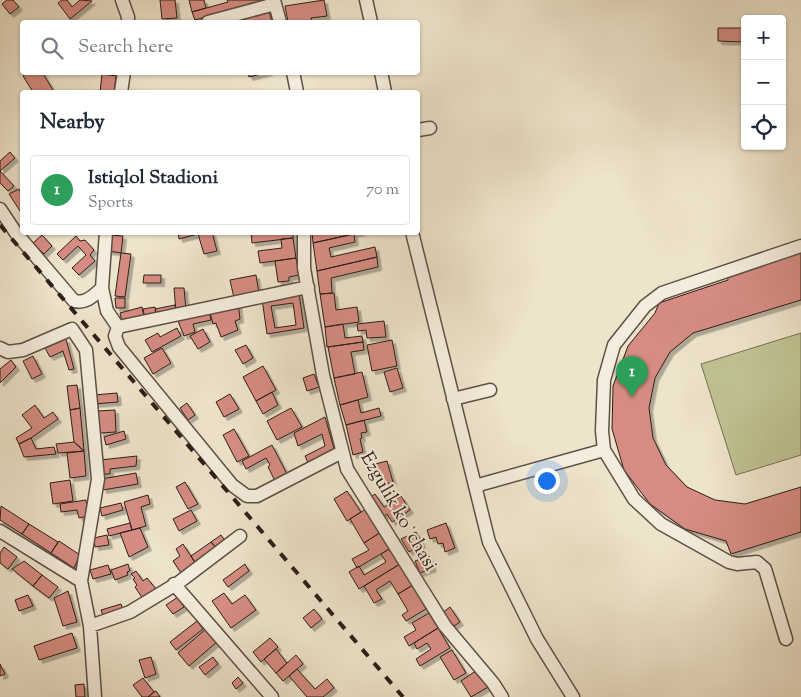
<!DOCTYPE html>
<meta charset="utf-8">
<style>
body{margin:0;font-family:"Sorts Mill Goudy",serif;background:#f2f2f3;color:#1f2937}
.controls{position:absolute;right:15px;top:15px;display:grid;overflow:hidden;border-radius:5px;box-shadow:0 1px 4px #0004}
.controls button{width:45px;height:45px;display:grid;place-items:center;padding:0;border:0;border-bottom:1px solid #e0e1e3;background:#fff;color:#1f2937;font:25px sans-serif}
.you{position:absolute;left:546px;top:480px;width:18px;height:18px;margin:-12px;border:4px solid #fff;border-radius:50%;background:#1a73e8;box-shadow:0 0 0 8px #1a73e833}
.badge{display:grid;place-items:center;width:32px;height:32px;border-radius:50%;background:#8f2418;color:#fff;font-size:16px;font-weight:700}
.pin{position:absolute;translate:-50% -41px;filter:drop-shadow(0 1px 2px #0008)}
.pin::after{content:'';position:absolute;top:26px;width:18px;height:15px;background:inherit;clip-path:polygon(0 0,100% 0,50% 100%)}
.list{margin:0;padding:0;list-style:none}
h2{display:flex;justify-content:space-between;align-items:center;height:65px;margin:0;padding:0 20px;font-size:21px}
h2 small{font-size:16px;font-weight:400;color:#747a83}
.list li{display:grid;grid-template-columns:32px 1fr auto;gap:15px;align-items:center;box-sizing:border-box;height:70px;margin:0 10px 10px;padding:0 10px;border:1px solid #e0e1e3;border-radius:5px}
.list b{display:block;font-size:19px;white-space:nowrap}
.list p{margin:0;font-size:16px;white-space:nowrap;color:#747a83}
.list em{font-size:16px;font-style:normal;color:#747a83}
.icon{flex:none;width:28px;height:28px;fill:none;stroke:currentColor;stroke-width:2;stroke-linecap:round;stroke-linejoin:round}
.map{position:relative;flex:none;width:801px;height:697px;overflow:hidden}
.search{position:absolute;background:#fff;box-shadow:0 1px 4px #0004;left:20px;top:20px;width:400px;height:55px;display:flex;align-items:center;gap:12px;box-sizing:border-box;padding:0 18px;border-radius:5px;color:#747a83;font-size:19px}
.panel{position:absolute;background:#fff;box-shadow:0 1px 4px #0004;left:20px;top:90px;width:400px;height:145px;border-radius:5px}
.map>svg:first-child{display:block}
</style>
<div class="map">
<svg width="801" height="697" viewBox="0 0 801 697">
<defs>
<filter id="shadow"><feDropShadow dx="3.5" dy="3.5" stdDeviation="0" flood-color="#0004"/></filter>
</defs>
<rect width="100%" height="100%" fill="#eee4cb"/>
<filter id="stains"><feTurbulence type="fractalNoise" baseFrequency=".004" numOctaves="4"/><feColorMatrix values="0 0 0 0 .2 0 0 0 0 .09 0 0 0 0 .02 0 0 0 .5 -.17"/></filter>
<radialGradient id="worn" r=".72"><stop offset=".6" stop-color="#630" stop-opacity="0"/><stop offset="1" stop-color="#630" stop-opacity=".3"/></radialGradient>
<path fill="#c0c292" stroke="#777055" d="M801,333V455L736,475L701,364Z"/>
<path fill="#d68c82" stroke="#2e1e18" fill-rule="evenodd" filter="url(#shadow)" d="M7,0H13L19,7L10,14L2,4Z
M62,0H67L72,7L80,0L92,1L70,19L58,3Z
M160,0H175L177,18L162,19Z
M189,0H204L206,8L192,12Z
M227,0H262L263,2L195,20L192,12L228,2Z
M324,0L327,16L311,18L312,22H288L285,6Z
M269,11L272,22H246L244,18Z
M718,28H745V42L718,41Z
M28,72H42L53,90L49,92H33L23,76Z
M248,72H269L249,77Z
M102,74L116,76L114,92H100Z
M10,152L15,158L0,171L14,186L8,191L0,183V161Z
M19,189L22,195V214L9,194Z
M178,232H202V233L179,239Z
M212,232L217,251L204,254L198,234Z
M257,232H293V238L252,243L251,233Z
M312,232H362L313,243Z
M354,234L355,242L329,248L331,257L375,247L377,257L317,271L313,243Z
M42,235L52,246L44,254L33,243Z
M110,235L123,236L121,253L108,251Z
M76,236L80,241L85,240L94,250L90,255L95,261L79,275L72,268L86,255L78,246L63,260L57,254Z
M293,238L296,258L260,263L258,251L282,248L281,239Z
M801,251V300L693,333L670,352L655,378L649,408L653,438L666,465L687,487L715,500L745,504L801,487V532L731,554L726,541L685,529L650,504L624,470L612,429L613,386L628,346L655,313L659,303L728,280L727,274Z
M121,253L131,254L125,297L115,296Z
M377,257L378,267L331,278L332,293L320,294L317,271Z
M296,258L299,275L289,277V281L278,282L275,261Z
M144,275H161V283H143Z
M256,275L259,293L234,298L230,280Z
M174,288H184L186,310L176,312Z
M299,293L304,328L267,334L262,299ZM293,303L296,325L275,328L271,306Z
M334,293L336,310L357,307L359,322L325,327L320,294Z
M115,298H125V308H116Z
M238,303L240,319L235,321L238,330L221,337L216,323L213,324L209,309Z
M175,305L176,312L157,316L155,309Z
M142,307L144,317L122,322L120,313Z
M155,307L157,316L145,318L143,309Z
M209,309L211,320L193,324L195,332L184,336L176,316Z
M384,321L386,337L367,338L366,330L358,331L357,324Z
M343,324L345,338L362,336L363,342L327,347L325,327Z
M177,328L181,336L152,352L145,340L158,333L160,337Z
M203,329L210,342L198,349L190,336Z
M66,339L74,369L69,370L63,351L50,357L45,348Z
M392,340L397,366L372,371L367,345Z
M363,342L364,350L351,352L355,374L334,378L328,347Z
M246,345L253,358L243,364L235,350Z
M162,348L171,363L153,374L144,358Z
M33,356L42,374L32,379L23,361Z
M11,360L16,367L0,383V369Z
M263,366L276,390L256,401L243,377Z
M397,368L403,388L390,392L384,372Z
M362,372L368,397L340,405L334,378Z
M314,374L319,387L307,391L303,378Z
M77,385L80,408L70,410L67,386Z
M272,392L278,405L263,414L256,401Z
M117,393L118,402L94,404V395Z
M230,394L239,409L224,417L216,402Z
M358,400L361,413L379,408L381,416L346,425L340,405Z
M187,403L195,415L188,420L180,408Z
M35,405L44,418L53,412L58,419L31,438L19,444L16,438L32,428L22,415Z
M80,408L84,451L74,442L70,410Z
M291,408L302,427L277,440L267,421Z
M115,410L116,432L100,433L98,411Z
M325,417L335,452L309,465L305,456L325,446L322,434L298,446L294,433Z
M364,420L367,432L361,433L362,438L360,439L363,452L353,455L346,425Z
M234,429L249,456L237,462L223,435Z
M124,431L126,439L106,445L104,437Z
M31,438L36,449L54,447L56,454L24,457L19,444Z
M74,442L84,451L58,453L56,444Z
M272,445L287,474L275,481L268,467L270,465L266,458L246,469L242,461Z
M84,451L86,476L70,478L67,453Z
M137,456L136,466L110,469V474H101L100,460Z
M387,461L393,482L377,486L371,465Z
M136,473L138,484L103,490L101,479Z
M70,480L73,501L53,504L50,483Z
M185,482L198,504L188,509L176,487Z
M347,491L361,512L347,521L334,499Z
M375,494L384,507L401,496L410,510L392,522L387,514L381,518L369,498Z
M148,495L150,504L141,507L146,526L132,530L124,502Z
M86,500L88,516L79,518L77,510L61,512L60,504Z
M121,503L123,510L102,516L100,508Z
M1,506L29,524L22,534L0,520Z
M366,509L381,532L364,543L350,519Z
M191,510L197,521L179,531L173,519Z
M130,523L132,530L109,536L107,529Z
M446,523L455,548L445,552L443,543L438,544L436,537L430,539L427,530Z
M29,524L58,542L51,553L22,534Z
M140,528L148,547L129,557L120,533Z
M381,532L391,548L357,568L352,559L369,550L364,543Z
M416,532L422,544L409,552L401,539Z
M107,535L109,545L95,547L94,538Z
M221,535L226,542L217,549L211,542Z
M59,541L80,555L74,568L51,553Z
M211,542L217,549L196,564L191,556Z
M183,544L196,564L181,573L173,561L180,556L176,549Z
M4,547L17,557L8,569L0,563V553Z
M391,548L400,564L359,589L349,572L359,566L364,575L386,562L381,554Z
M429,556L433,568L420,573L415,561Z
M24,561L42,575L33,586L12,569Z
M128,564L130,571L127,572L128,575L115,580L111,570Z
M245,564L249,571L228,587L223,580Z
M400,564L413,585L398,594L390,581L376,590L382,599L374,603L364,586Z
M108,565L111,574L93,579L90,570Z
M136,571L143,581L147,578L156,589L143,599L135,587L137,585L133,579L135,578L131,574Z
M42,575L58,587L49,598L33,586Z
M413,585L426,609L406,621L402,615L408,611L398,594Z
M68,591L77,622L63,626L54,598Z
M224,593L232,604L245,595L256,610L231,628L212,601Z
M28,595L33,606L19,611L15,600Z
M178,597L184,607L173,614L166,605Z
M121,604L124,612L104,618L101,610Z
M450,607L460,622L451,628L442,613Z
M314,609L322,619L311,628L303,618Z
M429,613L438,628L409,646L404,637L416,630L412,623Z
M197,621L203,629L176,650L170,642Z
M207,628L218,641L189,666L178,653Z
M438,628L450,648L420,666L416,659L431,649L427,643L417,649L414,643Z
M72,633L77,648L39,660L34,646Z
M270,638L278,647L261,662L253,652Z
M276,649L287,663L276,673L264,659Z
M452,650L466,673L454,680L440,657Z
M296,655L303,664L283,681L276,673Z
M151,657L156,674L145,678L139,660Z
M213,657L218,664L205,675L199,667Z
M0,664L5,674L0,676Z
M297,669L315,689L327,679L334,688L323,697H307L289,676Z
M477,670L488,687L471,697L461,681Z
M238,677L243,683L236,689L232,683Z
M143,678L154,692L148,697H142L133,685Z
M84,684L85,697H76L75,685Z
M156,691L160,697H148L154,692Z"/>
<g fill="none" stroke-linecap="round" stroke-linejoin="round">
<g stroke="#5e5045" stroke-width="15">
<path id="minor" d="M122,0L128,17V22
M274,0L280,22
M366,0L371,22
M208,22L275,4
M293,72L297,92
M381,72L385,92
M121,92L124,72
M418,130L430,128
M0,209L16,233L74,301C86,304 93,296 102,288L106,232
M304,232V268L323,375L347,469L445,626L493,683L502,697
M412,232L489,542L537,639L573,697
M102,288L107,311L118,327L115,336L119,347L232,485L247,496H257L342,452
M118,327L308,287
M0,348L8,352L23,350L72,329L86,350L98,479L81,581
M453,399L490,390
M604,450L634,499L661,524L729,562L737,564L757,562L765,569L786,639
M475,486L604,450L602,431L604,380L614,345L645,306L662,293L801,246
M0,531L81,581L90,626L95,697
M174,584L272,697
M90,626L130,612L178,583L240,536"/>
</g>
<use href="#minor" stroke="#f4eddd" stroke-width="12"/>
<path stroke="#2e1e18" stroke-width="4" stroke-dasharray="9 9" stroke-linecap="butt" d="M0,225L403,697"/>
</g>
<g text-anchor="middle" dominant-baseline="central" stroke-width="4" stroke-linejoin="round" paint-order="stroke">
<g font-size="19" fill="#2e1e18" stroke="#f4eddd">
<text transform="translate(398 512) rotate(60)">Ezgulik koʻchasi</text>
</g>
</g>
<rect width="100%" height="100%" filter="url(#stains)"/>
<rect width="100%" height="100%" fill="url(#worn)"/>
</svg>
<div class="controls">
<button>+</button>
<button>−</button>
<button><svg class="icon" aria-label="locate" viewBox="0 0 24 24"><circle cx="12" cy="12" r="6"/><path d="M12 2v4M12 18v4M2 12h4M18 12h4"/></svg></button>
</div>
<div class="you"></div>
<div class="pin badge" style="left:632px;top:397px;background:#2e9e5b">1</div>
<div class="search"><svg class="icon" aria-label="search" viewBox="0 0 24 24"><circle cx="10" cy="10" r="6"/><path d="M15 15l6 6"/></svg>Search here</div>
<section class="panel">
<h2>Nearby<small></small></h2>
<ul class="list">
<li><span class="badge" style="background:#2e9e5b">1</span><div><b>Istiqlol Stadioni</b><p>Sports</p></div><em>70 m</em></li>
</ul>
</section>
</div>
